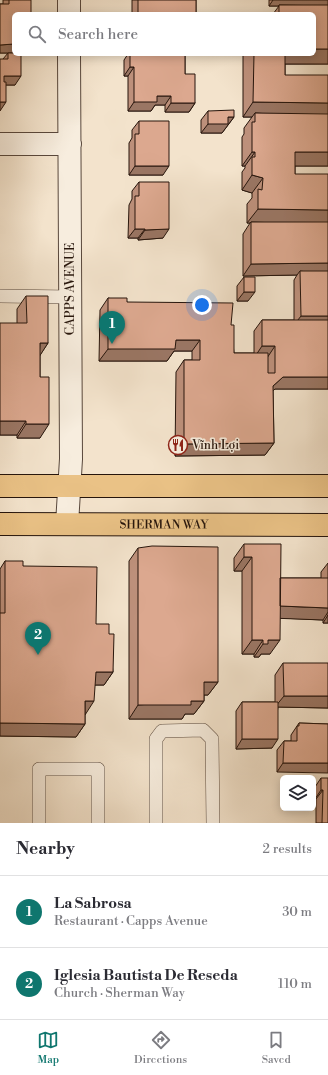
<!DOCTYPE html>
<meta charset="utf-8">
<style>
body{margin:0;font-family:"Libre Bodoni",serif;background:#f7f7f7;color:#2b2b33}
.controls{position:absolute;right:12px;bottom:12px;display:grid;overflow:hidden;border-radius:6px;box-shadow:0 2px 10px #0003}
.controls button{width:36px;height:36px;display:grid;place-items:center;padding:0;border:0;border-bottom:1px solid #e1e1e2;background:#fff;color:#2b2b33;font:20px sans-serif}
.you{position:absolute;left:202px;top:305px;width:14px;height:14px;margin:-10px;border:3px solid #fff;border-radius:50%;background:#1a73e8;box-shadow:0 0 0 6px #1a73e833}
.badge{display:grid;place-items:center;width:26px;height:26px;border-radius:50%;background:#0f766e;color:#fff;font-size:13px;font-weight:700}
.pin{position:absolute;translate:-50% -33px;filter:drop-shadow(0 1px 2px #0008)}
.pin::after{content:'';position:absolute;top:21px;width:14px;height:12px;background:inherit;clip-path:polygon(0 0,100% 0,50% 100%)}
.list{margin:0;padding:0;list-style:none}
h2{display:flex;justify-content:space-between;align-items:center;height:52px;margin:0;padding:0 16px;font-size:17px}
h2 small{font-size:13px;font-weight:400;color:#7c7c81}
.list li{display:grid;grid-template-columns:26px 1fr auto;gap:12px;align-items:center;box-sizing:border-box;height:72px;padding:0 16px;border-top:1px solid #e1e1e2}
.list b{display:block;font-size:15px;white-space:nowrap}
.list p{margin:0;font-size:13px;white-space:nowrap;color:#7c7c81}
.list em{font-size:13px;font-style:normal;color:#7c7c81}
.icon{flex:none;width:22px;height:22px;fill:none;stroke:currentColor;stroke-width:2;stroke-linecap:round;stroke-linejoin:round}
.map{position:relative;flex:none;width:328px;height:823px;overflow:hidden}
.search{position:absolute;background:#fff;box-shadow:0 2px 10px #0003;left:12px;right:12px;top:12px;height:44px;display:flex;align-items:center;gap:10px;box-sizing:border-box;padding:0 14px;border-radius:6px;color:#7c7c81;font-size:15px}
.sheet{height:196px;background:#fff}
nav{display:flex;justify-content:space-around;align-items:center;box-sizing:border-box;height:56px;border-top:1px solid #e1e1e2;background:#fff;font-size:11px;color:#7c7c81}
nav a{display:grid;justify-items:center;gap:2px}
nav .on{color:#0f766e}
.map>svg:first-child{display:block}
</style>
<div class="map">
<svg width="328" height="823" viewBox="0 0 328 823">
<rect width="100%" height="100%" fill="#f3e3cc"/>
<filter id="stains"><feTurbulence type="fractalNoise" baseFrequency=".005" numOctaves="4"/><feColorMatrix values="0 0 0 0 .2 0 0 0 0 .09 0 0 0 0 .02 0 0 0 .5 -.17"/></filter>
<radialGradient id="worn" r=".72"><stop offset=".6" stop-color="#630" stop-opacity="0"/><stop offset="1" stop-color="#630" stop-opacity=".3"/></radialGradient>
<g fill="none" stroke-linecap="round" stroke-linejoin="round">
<g stroke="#59483c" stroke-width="14">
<path id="lane" d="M0,296L71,297
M39,823V769H98V823
M156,823V739L162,731L203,730L212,739L213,823"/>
</g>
<g stroke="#59483c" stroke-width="24">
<path id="street" d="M69,0V14
M0,144H70
M67,524L71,459L69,54"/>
</g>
<g stroke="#26150c" stroke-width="24">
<g id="primary">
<path d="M0,486H328"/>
<path id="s1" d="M0,524L328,525"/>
</g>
</g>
<use href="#lane" stroke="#f7edde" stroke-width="13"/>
<use href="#street" stroke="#f7edde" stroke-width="22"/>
<use href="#primary" stroke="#eac286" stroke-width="22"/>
</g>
<path fill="#bd907b" stroke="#26150c" d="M3,0H31L14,14L15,85H6L3,59L8,53H0V4H3Z
M132,0H196V14H132Z
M269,0H328V64H285V75L328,166H295V174L328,389H275L273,390L274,443L265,455L175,456L176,372L184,360H192V351H174L167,361H99L100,310L108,298L231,325L234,353H254V331L262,320H294V280L297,275L243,276V234L250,223H247V204L252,198V193L242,190V172L245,168V166H242V137L244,134V128L252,117H243V54H314V14H273L279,6H269Z
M128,54H185V74L195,103L189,112H165V105H155L151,111H128V76H124V60Z
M208,111L234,117L222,133H201V120Z
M139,121L163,175H129V143L132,138V130Z
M139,182L163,238L138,240V238H128L129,205L132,199V191Z
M244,277L248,301H237V286Z
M26,296L48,343L40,355V438H17V435H0L17,323V309Z
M244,544L280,578H321V572L328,563V623H323V620L280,618L270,654H261L259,657H254V654H242V571H234V558Z
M138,548L218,682L208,695H204V701L194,714H185L182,719H129V561Z
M5,561L23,566L96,624L109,634L113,672L104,685H95L85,714V724L76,737L0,736V569Z
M283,663L328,708L278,707L272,748L236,749V711L242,702H275V675Z
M299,723L328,724L277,772V750L284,741H291V735Z
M321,778L328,823H316V799H315V787Z"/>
<path fill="#9a7664" stroke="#26150c" d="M273,0H328V6L279,5V6H269Z
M14,44V53H0V45Z
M314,49H328V64H274L281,54H314Z
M130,67H134L128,76H124Z
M4,76H21L15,85H0Z
M157,96H171L165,105H155L151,111H128L134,102Z
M0,102H6L0,111Z
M253,102L328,103V118L255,113L252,117H243Z
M171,103H195L189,112H165Z
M228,117H234L222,133H201L208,124Z
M252,152H255L245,166H242Z
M295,152H328V166H285Z
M135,166H169L163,175H129Z
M252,175L263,178L252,193L242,190Z
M258,209L328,210V225L251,222L250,223H247Z
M135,229H145L138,238H128Z
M169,229L163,238L138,240L145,230Z
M328,263V275L300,271L297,275L243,276L251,264Z
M244,292H255L248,301H237Z
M301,316H328V325H294Z
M176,340H200L192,351H174L167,361H99L108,349Z
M40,343H48L39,357Z
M262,346H275L267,358H254Z
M283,377H328V389H275L265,398L273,386Z
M0,421H26L17,435H0Z
M26,424H49L40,438H17Z
M274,443L265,455L175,456L184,444Z
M244,557H252L242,571H234Z
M279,606L328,608V612L323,620L271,618Z
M328,615V623H323Z
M252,640H263L254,654H242Z
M268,640H280L270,654H261L259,657H254L263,644Z
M96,672H113L104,685H86Z
M204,682H218L208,695H194Z
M284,696H328V708L275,707Z
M85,701H94L85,715Z
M191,701H204L194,714H185L182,719H129L138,705Z
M0,723L85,724L76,737L0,736Z
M242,739H278L272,748L236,749Z
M283,763H328V773L277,772Z
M321,790H323L316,799H315Z"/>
<path fill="#dca88f" stroke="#26150c" d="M9,0H31V14H14V44L0,45V4H9Z
M138,0H196V14H138Z
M279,5H328V49H314V14H279Z
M8,53H14V54H21V76H4V82H6V102H0V59H8Z
M130,54H185V74H195V103H171V96H157V102H134V67H130Z
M254,54H285V75H328V103L253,102Z
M234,110V117H228V124H208V111Z
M255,113L328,114V152H295V174H328V210L258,209V189L262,190L263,178L252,175V157H255V152H252V122H255Z
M139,121H169V166H135V134H139Z
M139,182H169V229L145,230V229H135V196H139Z
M251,222H328V263L251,264Z
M300,271H328V316H301Z
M244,277H255V292H244Z
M26,296H48V343H40V377H49V424H26V421H0V323H27Z
M108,298H127V302L233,303L231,325H234V353H268V373H275V346H262V320H328V377H283L273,386L274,443L184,444V360H200V340H176L175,349H108Z
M244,544H281L280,640H268V644H263V640H252V557H244Z
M152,546L218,547V682H204V701H191V705H138V548Z
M5,561H23V566L97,567L96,624H109V634H114L113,672H96L94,701H85V724L0,723V613H5Z
M280,578H328V608L280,606Z
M283,663H328V696H284Z
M242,702H278V739H242Z
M299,723L328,724V763H283L284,741H297V726H299Z
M321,778H328V823H322L323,790H321Z"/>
<defs>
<g id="restaurant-ring" transform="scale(1)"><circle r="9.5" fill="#f7edde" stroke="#8f2418" stroke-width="1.5"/><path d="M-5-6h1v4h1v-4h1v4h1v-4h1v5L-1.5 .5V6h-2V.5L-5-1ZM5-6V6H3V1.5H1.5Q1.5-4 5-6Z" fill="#8f2418"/></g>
</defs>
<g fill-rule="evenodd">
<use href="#restaurant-ring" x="178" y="445"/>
</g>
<g text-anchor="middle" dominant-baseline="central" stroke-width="3" stroke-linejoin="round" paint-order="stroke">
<g font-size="12" fill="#26150c" stroke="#f7edde">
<text transform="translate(70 289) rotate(-90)">CAPPS AVENUE</text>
<text stroke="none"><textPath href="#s1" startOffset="164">SHERMAN WAY</textPath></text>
</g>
<g font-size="12" fill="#26150c" stroke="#f7edde" text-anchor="start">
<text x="192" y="445">Vĩnh Lợi</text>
</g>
</g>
<rect width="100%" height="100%" filter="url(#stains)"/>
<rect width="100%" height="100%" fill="url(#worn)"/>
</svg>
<div class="controls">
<button><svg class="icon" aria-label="layers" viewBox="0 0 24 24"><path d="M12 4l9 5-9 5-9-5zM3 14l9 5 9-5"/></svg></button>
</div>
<div class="you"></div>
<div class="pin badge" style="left:112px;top:344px">1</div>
<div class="pin badge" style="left:38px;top:655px">2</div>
<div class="search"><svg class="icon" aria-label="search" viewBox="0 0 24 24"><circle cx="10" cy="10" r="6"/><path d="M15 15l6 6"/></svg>Search here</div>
</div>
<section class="sheet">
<h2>Nearby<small>2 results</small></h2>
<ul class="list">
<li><span class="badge">1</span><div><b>La Sabrosa</b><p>Restaurant · Capps Avenue</p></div><em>30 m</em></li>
<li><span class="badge">2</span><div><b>Iglesia Bautista De Reseda</b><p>Church · Sherman Way</p></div><em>110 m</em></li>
</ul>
</section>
<nav>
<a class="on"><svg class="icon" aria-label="map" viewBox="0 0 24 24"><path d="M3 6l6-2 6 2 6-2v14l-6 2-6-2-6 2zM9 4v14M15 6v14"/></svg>Map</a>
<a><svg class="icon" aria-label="directions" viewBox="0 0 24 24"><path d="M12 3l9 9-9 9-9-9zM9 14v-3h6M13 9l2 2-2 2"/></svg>Directions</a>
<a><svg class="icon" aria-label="saved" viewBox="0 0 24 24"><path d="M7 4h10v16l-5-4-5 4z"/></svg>Saved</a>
</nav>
